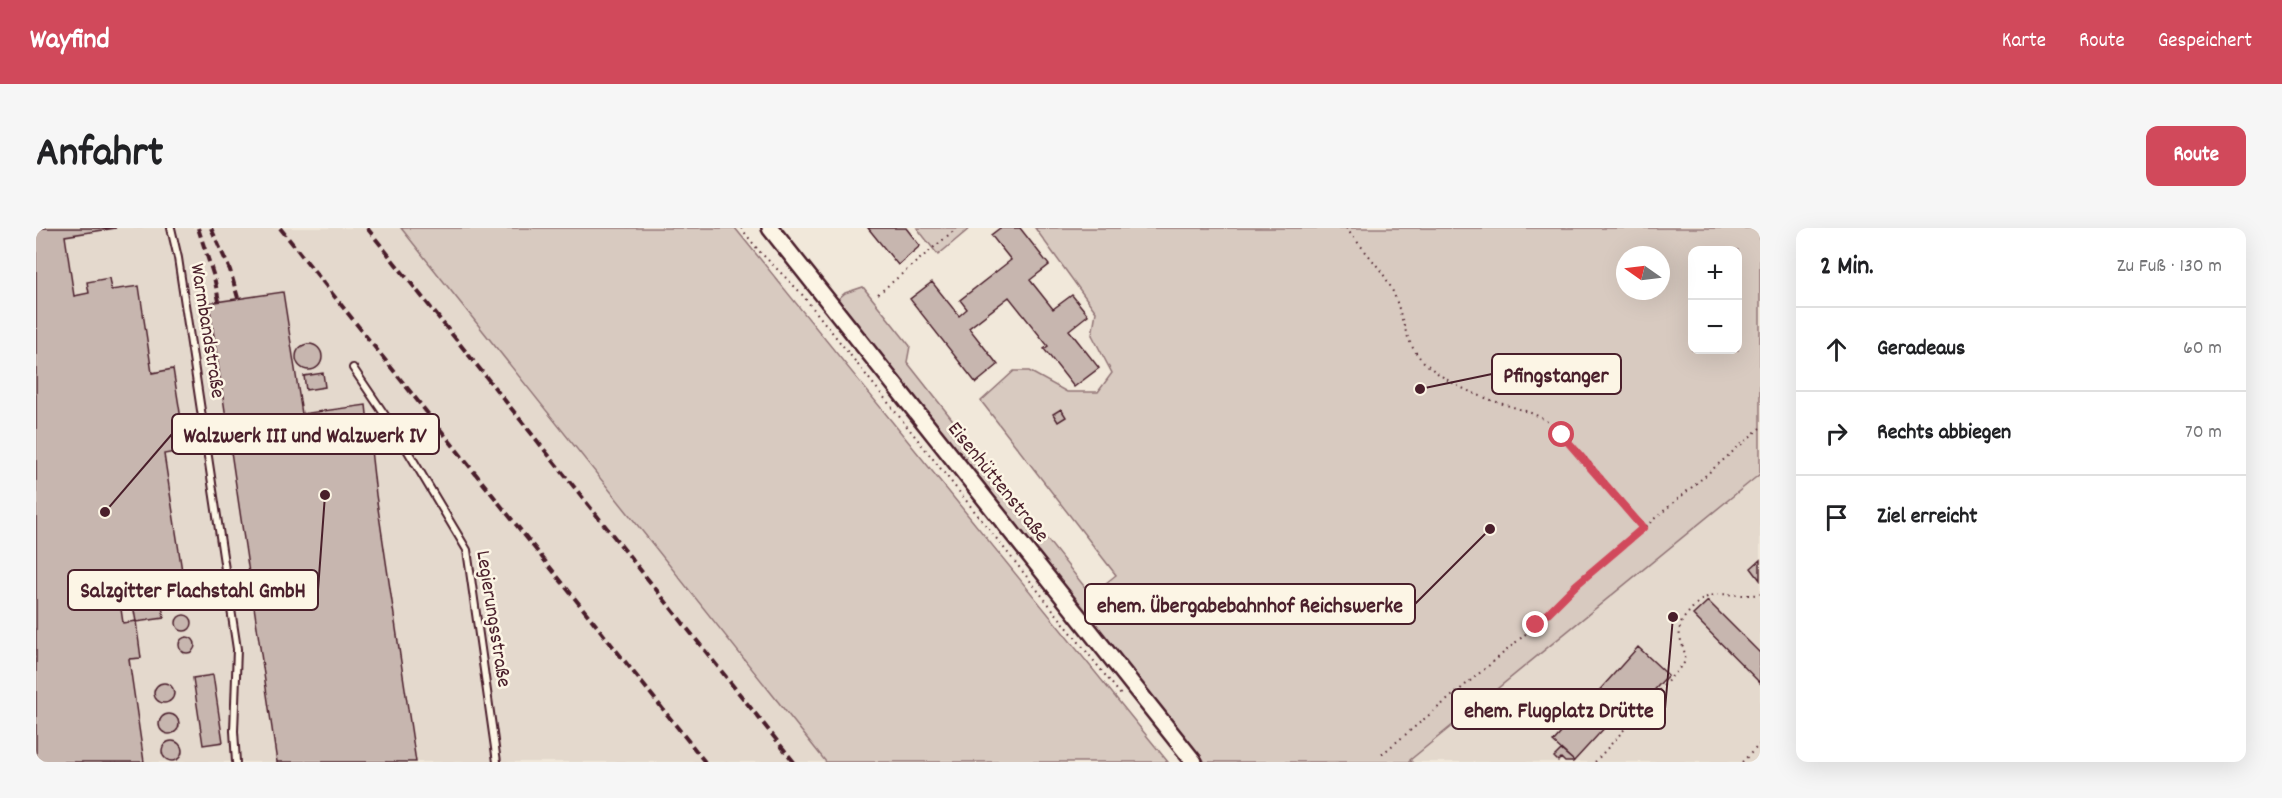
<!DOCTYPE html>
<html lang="de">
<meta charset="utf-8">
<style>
body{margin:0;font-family:Dekko,sans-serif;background:#f6f6f6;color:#202124}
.controls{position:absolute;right:18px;top:18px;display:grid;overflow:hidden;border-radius:12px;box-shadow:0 6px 24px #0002}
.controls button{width:54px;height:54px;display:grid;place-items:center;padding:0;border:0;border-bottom:2px solid #e0e0e0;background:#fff;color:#202124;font:30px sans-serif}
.compass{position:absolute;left:1580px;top:18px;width:54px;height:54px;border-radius:50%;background:#fff;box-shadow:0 6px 24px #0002;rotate:284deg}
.stop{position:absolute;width:18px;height:18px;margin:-14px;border:4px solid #d1495b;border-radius:50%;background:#fff}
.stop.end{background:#d1495b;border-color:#fff;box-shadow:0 2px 6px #0008}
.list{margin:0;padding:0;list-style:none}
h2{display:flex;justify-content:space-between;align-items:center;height:78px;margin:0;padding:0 24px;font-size:26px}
h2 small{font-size:20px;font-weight:400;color:#757577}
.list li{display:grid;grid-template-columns:39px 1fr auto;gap:18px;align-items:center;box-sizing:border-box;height:84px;padding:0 24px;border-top:2px solid #e0e0e0}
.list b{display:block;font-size:22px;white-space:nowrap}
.list em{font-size:20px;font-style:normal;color:#757577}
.icon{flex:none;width:33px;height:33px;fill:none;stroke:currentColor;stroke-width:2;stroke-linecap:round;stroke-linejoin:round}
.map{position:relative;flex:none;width:1724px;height:534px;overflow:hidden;border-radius:12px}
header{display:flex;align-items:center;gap:36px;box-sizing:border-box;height:84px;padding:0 30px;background:#d1495b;color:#fff}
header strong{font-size:28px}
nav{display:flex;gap:33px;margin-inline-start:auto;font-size:21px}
.intro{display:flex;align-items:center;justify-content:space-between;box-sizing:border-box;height:144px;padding:0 36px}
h1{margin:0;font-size:42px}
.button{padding:15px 27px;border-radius:12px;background:#d1495b;color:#fff;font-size:21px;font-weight:700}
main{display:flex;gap:36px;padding:0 36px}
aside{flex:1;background:#fff;border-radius:12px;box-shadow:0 6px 24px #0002}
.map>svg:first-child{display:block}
</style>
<header>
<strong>Wayfind</strong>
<nav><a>Karte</a><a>Route</a><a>Gespeichert</a></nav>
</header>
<div class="intro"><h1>Anfahrt</h1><a class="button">Route</a></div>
<main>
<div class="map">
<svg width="1724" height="534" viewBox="0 0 1724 534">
<rect width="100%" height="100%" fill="#f1e8da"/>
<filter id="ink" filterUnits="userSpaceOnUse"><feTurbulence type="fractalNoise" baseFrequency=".0167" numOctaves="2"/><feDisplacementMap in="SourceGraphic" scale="12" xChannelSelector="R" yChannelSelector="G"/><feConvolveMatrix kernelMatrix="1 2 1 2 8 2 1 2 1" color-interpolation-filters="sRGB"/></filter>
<g filter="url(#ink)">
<path fill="#e4d9cd" d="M0,0H365L790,534H0Z
M1724,246V534H1376L1374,532Z"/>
<path fill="#d8cac0" stroke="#917476" stroke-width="1.5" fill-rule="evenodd" d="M365,0H699L1132,534H790Z
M881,0H934L902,27Z
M999,0H1724V246L1374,532L1376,534H1169L802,71L809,65L827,59L874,118L871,134L1055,367L1080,347L945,173L978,143H993L1031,164H1062L1076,145L1056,107L1060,84ZM1656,22H1702V122H1656ZM1589,27H1625V63H1589Z"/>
<path fill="#c7b6af" stroke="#4a1f2b" stroke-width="1.5" d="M0,0H80L29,8L38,68L53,65L51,54L73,50L75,62L103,58L116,145L137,141L150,222L128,226L146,343L122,347L123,356L88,361L87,352L81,353L87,395L100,393L105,430L93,431L108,534H0Z
M832,0H870L884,18L862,37Z
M964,0H984L1013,37L994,52L1017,81L1036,67L1052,87L1033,102L1063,140L1038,159L1008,121L1012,118L973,69L933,100L962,137L940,155L874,71L896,54L923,88L931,81L924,72L975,32L955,7Z
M247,64L266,186L330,177L340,267L380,534H241L173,75Z
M260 129a13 13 0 1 1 26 0a13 13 0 1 1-26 0Z
M287,145L289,159L270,162L268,148Z
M1025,181L1030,189L1022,194L1017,186Z
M1724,332V352L1715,340Z
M124,366L128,390L100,394L96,371Z
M1672,373L1724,425V455L1657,387Z
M140 395a8 8 0 1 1 16 0a8 8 0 1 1-16 0Z
M143 417a8 8 0 1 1 16 0a8 8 0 1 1-16 0Z
M1602,419L1632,447L1592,491L1584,483L1538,533L1517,514Z
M177,447L187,514L167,517L157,450Z
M118 465a10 10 0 1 1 20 0a10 10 0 1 1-20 0Z
M123 496a10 10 0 1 1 20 0a10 10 0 1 1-20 0Z
M126 523a10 10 0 1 1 20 0a10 10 0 1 1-20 0Z
M1525,522L1538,533L1537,534H1529L1525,530L1522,533L1518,529Z"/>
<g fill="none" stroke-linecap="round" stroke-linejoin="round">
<g stroke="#4a1f2b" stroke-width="10">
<path id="service" d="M135,0L142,30L201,421L198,503L200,534
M317,140L361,205L431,322L461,534"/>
</g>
<g stroke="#4a1f2b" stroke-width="20">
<path id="tertiary" d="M734,0L1158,534"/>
</g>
<path stroke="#4a1f2b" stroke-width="2" stroke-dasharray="1.5 4.5" stroke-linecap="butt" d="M705,0L723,23L764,64L1085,467
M1310,0C1323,17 1341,35 1352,54C1368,81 1365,113 1389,135C1410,154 1434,165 1461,174C1475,179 1490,182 1504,189C1539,210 1579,267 1606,299
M842,66L921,0
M1346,526L1457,434L1500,397L1540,357L1662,254L1724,200
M1559,534L1648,435C1652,422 1641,412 1644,399C1645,393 1650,387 1654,383C1675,356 1696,371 1724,366
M1706,534L1724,516"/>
<use href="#service" stroke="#fcf5e5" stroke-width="6"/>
<use href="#tertiary" stroke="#fcf5e5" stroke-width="15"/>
<path stroke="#4a1f2b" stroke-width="4" stroke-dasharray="9 4.5" stroke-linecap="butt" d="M162,0L178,49L183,73
M175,0L194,42L202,70
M244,0L669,534
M331,0L758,534"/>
</g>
</g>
<g fill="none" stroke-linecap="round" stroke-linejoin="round" filter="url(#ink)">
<path stroke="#d1495b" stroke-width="8" d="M1500,397L1540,357L1607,300L1526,207"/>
</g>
<g text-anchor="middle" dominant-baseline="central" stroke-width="5" stroke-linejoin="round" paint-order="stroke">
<g font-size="21" fill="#4a1f2b" stroke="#fcf5e5">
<text transform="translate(170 103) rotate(81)">Warmbandstraße</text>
<text transform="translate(961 255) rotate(51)">Eisenhüttenstraße</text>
<text transform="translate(456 391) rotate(81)">Legierungsstraße</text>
</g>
</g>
<path fill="none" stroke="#4a1f2b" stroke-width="2" d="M1384 161L1456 146M69 284L136 206M289 267L282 362M1454 301L1379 376M1637 389L1629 481"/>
<g fill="#4a1f2b" stroke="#fcf5e5" stroke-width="2">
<circle cx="1384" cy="161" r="6"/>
<circle cx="69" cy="284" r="6"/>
<circle cx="289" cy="267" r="6"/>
<circle cx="1454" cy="301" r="6"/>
<circle cx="1637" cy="389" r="6"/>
</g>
<g fill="#fcf5e5" stroke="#4a1f2b" stroke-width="2">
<rect x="1456" y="126" width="129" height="40" rx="6"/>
<rect x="136" y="186" width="267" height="40" rx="6"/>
<rect x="32" y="342" width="250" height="40" rx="6"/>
<rect x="1049" y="356" width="330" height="40" rx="6"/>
<rect x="1416" y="461" width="213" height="40" rx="6"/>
</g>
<g font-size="22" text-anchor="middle" font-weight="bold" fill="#4a1f2b">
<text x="1520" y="154">Pfingstanger</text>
<text x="269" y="214">Walzwerk III und Walzwerk IV</text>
<text x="157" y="369">Salzgitter Flachstahl GmbH</text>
<text x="1214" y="384">ehem. Übergabebahnhof Reichswerke</text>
<text x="1523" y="489">ehem. Flugplatz Drütte</text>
</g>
</svg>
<div class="controls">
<button>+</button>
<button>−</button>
</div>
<svg class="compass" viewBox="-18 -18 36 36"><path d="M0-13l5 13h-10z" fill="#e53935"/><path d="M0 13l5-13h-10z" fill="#757577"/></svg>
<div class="stop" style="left:1526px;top:207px"></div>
<div class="stop end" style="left:1500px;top:397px"></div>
</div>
<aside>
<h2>2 Min.<small>Zu Fuß · 130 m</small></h2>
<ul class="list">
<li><svg class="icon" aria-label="ahead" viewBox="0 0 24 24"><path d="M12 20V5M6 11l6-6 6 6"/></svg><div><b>Geradeaus</b></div><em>60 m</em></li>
<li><svg class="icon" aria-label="right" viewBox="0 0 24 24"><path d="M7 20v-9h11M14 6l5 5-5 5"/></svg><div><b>Rechts abbiegen</b></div><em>70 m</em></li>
<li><svg class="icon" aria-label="arrive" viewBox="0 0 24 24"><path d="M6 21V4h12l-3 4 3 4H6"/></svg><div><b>Ziel erreicht</b></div></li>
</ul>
</aside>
</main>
